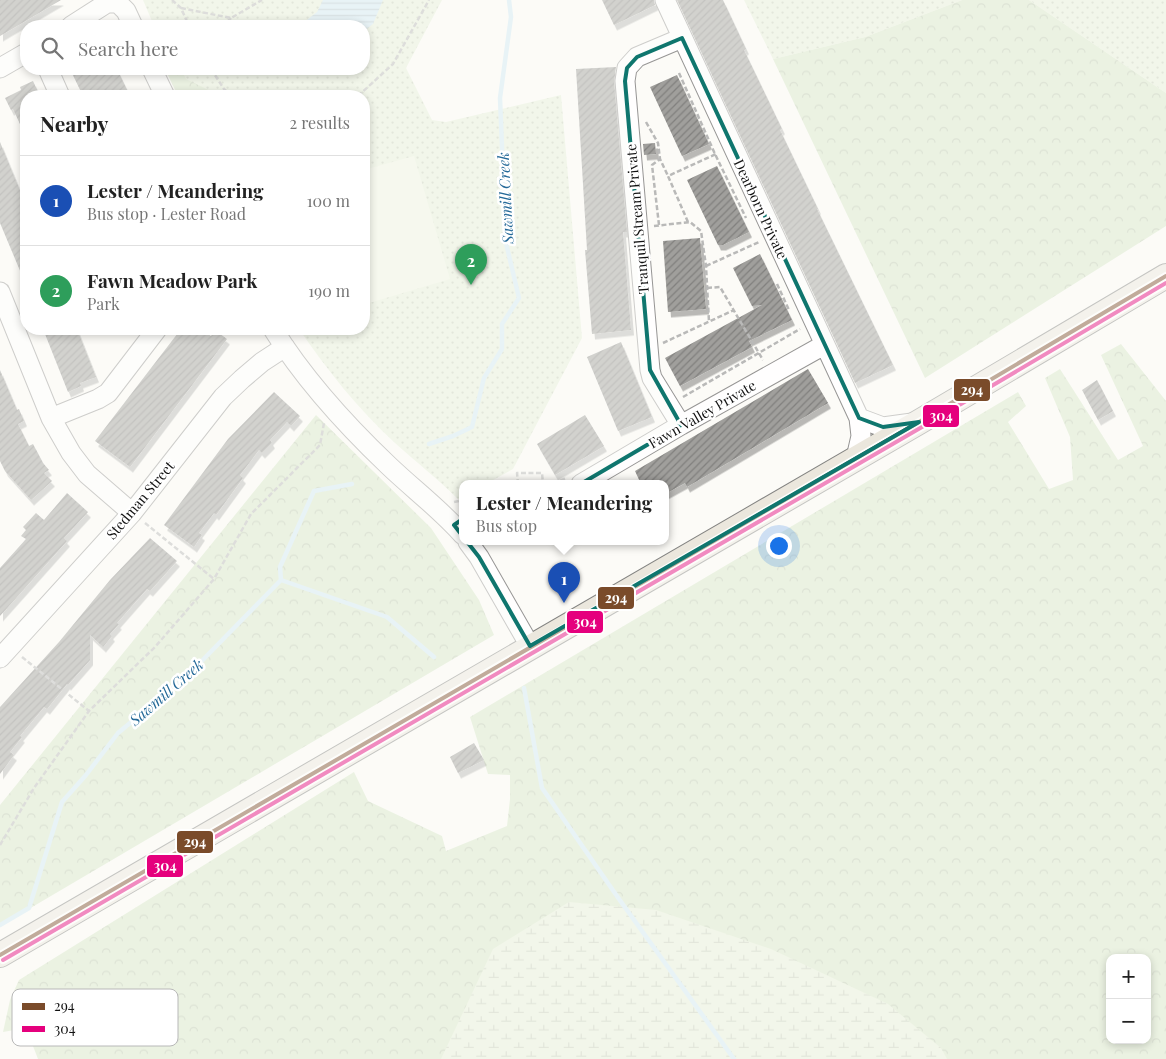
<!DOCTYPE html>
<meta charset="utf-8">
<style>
body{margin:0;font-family:"Playfair Display",serif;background:#f2f2f2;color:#222}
.controls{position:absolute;right:15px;bottom:15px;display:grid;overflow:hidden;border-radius:10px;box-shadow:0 2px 8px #0003}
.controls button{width:45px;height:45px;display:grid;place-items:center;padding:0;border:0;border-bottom:1px solid #e0e0e0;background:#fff;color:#222;font:25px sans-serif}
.you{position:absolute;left:778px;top:545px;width:18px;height:18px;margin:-12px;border:4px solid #fff;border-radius:50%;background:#1a73e8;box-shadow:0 0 0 8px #1a73e833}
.badge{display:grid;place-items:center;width:32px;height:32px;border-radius:50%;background:#636362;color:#fff;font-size:16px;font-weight:700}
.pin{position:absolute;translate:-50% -41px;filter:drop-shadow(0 1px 2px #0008)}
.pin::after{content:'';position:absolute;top:26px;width:18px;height:15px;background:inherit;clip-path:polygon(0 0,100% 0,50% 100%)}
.popup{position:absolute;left:459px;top:480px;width:210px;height:65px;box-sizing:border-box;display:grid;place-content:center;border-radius:10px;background:#fff;filter:drop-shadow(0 1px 4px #0005);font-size:16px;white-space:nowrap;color:#767676}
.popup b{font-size:19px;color:#222}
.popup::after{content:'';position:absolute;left:50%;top:100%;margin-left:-10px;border:10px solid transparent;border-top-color:#fff}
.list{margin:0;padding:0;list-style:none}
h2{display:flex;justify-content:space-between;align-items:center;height:65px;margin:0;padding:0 20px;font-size:21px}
h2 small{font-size:16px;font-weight:400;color:#767676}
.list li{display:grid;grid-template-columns:32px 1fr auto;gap:15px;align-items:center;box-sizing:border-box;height:90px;padding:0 20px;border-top:1px solid #e0e0e0}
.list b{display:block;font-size:19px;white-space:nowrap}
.list p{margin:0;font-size:16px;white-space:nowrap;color:#767676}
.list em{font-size:16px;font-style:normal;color:#767676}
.icon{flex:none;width:28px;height:28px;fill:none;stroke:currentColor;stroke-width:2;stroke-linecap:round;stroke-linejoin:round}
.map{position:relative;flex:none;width:1166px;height:1059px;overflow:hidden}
.search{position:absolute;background:#fff;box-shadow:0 2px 8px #0003;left:20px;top:20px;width:350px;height:55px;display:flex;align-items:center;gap:12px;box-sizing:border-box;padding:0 18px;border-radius:20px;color:#767676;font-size:19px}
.panel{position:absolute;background:#fff;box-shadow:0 2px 8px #0003;left:20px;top:90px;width:350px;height:245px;border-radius:20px}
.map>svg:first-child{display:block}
</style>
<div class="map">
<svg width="1166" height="1059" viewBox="0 0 1166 1059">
<defs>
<pattern id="grass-dots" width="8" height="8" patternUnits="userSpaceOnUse" patternTransform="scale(1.25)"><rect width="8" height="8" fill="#e7f0d9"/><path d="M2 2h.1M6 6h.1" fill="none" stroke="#c5cdb9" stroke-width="1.8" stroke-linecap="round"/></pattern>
<pattern id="forest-crowns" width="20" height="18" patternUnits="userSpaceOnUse" patternTransform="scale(1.25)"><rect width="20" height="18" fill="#d8e7c8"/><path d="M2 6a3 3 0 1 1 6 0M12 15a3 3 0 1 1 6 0" fill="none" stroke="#b8c5ab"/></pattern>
<pattern id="wetland-marsh" width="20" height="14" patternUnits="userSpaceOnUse" patternTransform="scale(1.25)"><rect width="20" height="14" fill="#e7f0d9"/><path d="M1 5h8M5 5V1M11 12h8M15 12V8" fill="none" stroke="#c5cdb9"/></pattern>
<pattern id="water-rules" width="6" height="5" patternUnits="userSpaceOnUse" patternTransform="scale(1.25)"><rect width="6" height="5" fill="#d1e8f3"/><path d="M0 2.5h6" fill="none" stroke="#b2c6cf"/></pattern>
<pattern id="building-hatch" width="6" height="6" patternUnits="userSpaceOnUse" patternTransform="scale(1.25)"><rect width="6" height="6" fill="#a09f9c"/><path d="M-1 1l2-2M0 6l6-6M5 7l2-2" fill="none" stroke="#81807e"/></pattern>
<filter id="shadow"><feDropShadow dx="3" dy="5.5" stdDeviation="0" flood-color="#0004"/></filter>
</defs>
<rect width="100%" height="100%" fill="#fcfbf7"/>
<path fill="url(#grass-dots)" d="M143,0H442L406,68L432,120L446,122L561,95L582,338L513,469L486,484H463V497L458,499C438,479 416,462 395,443C358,409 327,370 299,329H364V96H184L171,69H364V26H154Z
M744,0H962L865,37L773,59Z
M1029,0H1166V93Z"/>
<path fill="url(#forest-crowns)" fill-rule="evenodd" d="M962,0H1029L1166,93V226L925,378L773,59L865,37Z
M165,69H181L186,79L221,96H178Z
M1121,344L1166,401V1059H38L26,1028L3,1032L10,1000L19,980L354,772L368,801L442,836L446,851L507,826L510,799V775L488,774L470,717L1018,392L1026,406L1008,422L1049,489L1073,480L1070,437L1045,378L1060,369L1118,460L1143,446L1101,355ZM1110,958H1147V1040H1110Z
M316,415L431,528L479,600L494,635L0,926V805Z"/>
<path fill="url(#wetland-marsh)" d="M569,902L656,910L771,949L888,1004L941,1048L947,1059H441L493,949Z"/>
<path fill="#f0f4e3" d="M414,156L450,279L369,303L364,285V170Z"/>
<path fill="url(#water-rules)" d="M323,0H383L373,24L364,31V26H299L317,12Z"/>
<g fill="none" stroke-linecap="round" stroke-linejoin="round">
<path stroke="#d1e8f3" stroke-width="4.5" d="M429,444L453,436L472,427L484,378L502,349V324L519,298L506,243L500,98L511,17L509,0
M281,580L387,617L434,657
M524,688L542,788L619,899L734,1059
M0,925L29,908L62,802L86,775L118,733L188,675L281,580L280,567L314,491L352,484"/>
</g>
<path fill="url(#building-hatch)" filter="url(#shadow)" d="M0,0H61L0,36Z
M602,0H654L655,5L614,25Z
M677,0H723L746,49L744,50L782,129L780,130L818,209H817L893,365L855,383Z
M616,67L614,82L627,232H623L631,330L592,334L585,250H587L576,69Z
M70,69H117L130,96H83Z
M677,75L709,144L682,156L650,87Z
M33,81L40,96H26V137L13,109L11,110L5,98L21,90L20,87Z
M0,142L26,205V285L0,223Z
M655,143L656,154L644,155L643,144Z
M717,166L749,232L723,245H718L687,180Z
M700,238L706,309L668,312L663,241Z
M760,254L792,320L749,341L752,347L680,386L665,358L762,305L752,306L733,268Z
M43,329H77L96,377L80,383L81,386L68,392Z
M181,329H201L211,336L215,330L227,339L130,467L95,441Z
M621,342L652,417L618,431L587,357Z
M808,369L828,403L687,487L685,483L665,494V484H641L635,471Z
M0,370L17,410L19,409L24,421L18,424L29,446L33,444L43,463L49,470L44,473L52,481L31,500L5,471L0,461Z
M1097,380L1113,411L1098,420L1082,390Z
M274,392L300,416L291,426L287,422L270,440L272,443L262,453L259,450L240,475L243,478L216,515L214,513L199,533L202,535L194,547L164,525L228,439Z
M585,415L604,446L555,475L537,444Z
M67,493L88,512L64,538L67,541L0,616V568L26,539L21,536L26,530L23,527L36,513L44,520Z
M150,538L177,561L150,591L147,589L117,623L119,624L110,634L112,636L103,647L90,635V660L68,685L67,684L47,709L44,707L20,736L22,737L10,752L14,755L0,774V707L59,642L110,580Z
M474,743L484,760L458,773L450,757Z"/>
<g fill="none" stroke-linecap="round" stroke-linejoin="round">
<g stroke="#979695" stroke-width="21">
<path id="minor" d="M665,0L859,418L861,436L856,458
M71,26L107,3H118L126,11L133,26
M0,68L26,53
M48,69L60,96
M152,69L165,96
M0,292L51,418L71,453L87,474L132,513
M273,329C304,379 346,425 388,465C413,489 440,509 463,535
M51,418L98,399L108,393L157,329
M859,418L883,427L912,423
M681,425L652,378L650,370L625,81L627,68L637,57L682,38
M581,484L681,425L824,345
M468,542L479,557L530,646
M0,658L132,513L223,397L242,379L262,362L285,347"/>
</g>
<g stroke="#848482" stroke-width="26">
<path id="major" d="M0,955L919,422L1166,276"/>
</g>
<path stroke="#b9b9b8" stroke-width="2.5" stroke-dasharray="5 2.5" stroke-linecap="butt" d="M172,0L181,8L189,26
M181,8L231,18L262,0
M223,26L231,18
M211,69L224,89L232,96
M679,73L715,154L746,218
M358,96L393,64L429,0
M646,122L658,143L660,159L668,176
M688,222L668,176L716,154
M659,225L652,165L660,159
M654,226L690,222L701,231L706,266L709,322
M706,266L759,242
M777,284L789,310
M707,288L720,287L763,360
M663,343L734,310
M683,397L800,329
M518,484L517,473H542L543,484
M546,484L555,483L566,478
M454,502L463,500
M145,523L214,579
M22,657L89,711
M0,845L34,788L89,711L155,647L214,579L251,514L320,445L324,423"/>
<use href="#minor" stroke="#fffefe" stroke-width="19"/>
<use href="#major" stroke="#ebe7dd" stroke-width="24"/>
<g stroke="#fff" stroke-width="8">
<path id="bus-1" d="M0,955L919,422L1166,276"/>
</g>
<g stroke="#fff" stroke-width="8">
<path id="bus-2" d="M3,960L922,427L1166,283"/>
</g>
<use href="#bus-1" stroke="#7a4b2a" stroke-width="4"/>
<use href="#bus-2" stroke="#e5007d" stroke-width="4"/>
</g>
<path d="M0 0H1166V1059H0ZM682,38L859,418L883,427L919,422L530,646L479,557L454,525L488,502L545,498L567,492L681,425L650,370L625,81L627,68L637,57Z" fill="#fcfbf7" fill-opacity=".55" fill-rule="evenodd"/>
<path fill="none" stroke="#0f766e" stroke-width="4" stroke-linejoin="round" d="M682,38L859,418L883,427L919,422L530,646L479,557L454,525L488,502L545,498L567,492L681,425L650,370L625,81L627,68L637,57Z"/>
<g text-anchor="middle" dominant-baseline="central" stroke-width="5" stroke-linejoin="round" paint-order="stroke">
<g font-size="14" fill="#111" stroke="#fff">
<text transform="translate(761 209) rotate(65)">Dearborn Private</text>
<text transform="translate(637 219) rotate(-95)">Tranquil Stream Private</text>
<text transform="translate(702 414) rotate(-30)">Fawn Valley Private</text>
<text transform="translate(140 500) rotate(-50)">Stedman Street</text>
</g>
<g font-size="15" font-style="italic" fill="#246998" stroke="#fff">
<text transform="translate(505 198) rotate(-93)">Sawmill Creek</text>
<text transform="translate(166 692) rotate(-41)">Sawmill Creek</text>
</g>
</g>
<rect x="12" y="989" width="166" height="57" rx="8" fill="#fff" stroke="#b8b8b8" stroke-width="1"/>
<rect x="22" y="1003" width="23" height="7" fill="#7a4b2a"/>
<rect x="22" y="1026" width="23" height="6" fill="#e5007d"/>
<g font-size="14" fill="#111">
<text x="54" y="1011">294</text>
<text x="54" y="1034">304</text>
</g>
<g stroke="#fff" stroke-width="2">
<rect x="953" y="378" width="38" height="24" rx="5" fill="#7a4b2a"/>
<rect x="922" y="404" width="38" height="24" rx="5" fill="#e5007d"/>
<rect x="597" y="586" width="38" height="24" rx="5" fill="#7a4b2a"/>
<rect x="566" y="610" width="38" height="24" rx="5" fill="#e5007d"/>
<rect x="176" y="830" width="38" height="24" rx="5" fill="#7a4b2a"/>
<rect x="146" y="854" width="38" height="24" rx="5" fill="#e5007d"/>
</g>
<g font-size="14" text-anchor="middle" font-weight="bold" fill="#fff">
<text x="972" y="395">294</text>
<text x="941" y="421">304</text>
<text x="616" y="603">294</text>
<text x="585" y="627">304</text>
<text x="195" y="847">294</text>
<text x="165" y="871">304</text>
</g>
</svg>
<div class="controls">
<button>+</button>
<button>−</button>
</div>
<div class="you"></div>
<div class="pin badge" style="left:564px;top:603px;background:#1a4fb4">1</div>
<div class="popup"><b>Lester / Meandering</b>Bus stop</div>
<div class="pin badge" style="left:471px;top:285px;background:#2e9e5b">2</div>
<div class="search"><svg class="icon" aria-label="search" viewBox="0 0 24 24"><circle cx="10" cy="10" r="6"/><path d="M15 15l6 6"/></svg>Search here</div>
<section class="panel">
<h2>Nearby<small>2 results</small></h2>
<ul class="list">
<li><span class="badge" style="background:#1a4fb4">1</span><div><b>Lester / Meandering</b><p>Bus stop · Lester Road</p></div><em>100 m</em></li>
<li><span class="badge" style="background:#2e9e5b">2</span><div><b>Fawn Meadow Park</b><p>Park</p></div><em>190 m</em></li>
</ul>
</section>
</div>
